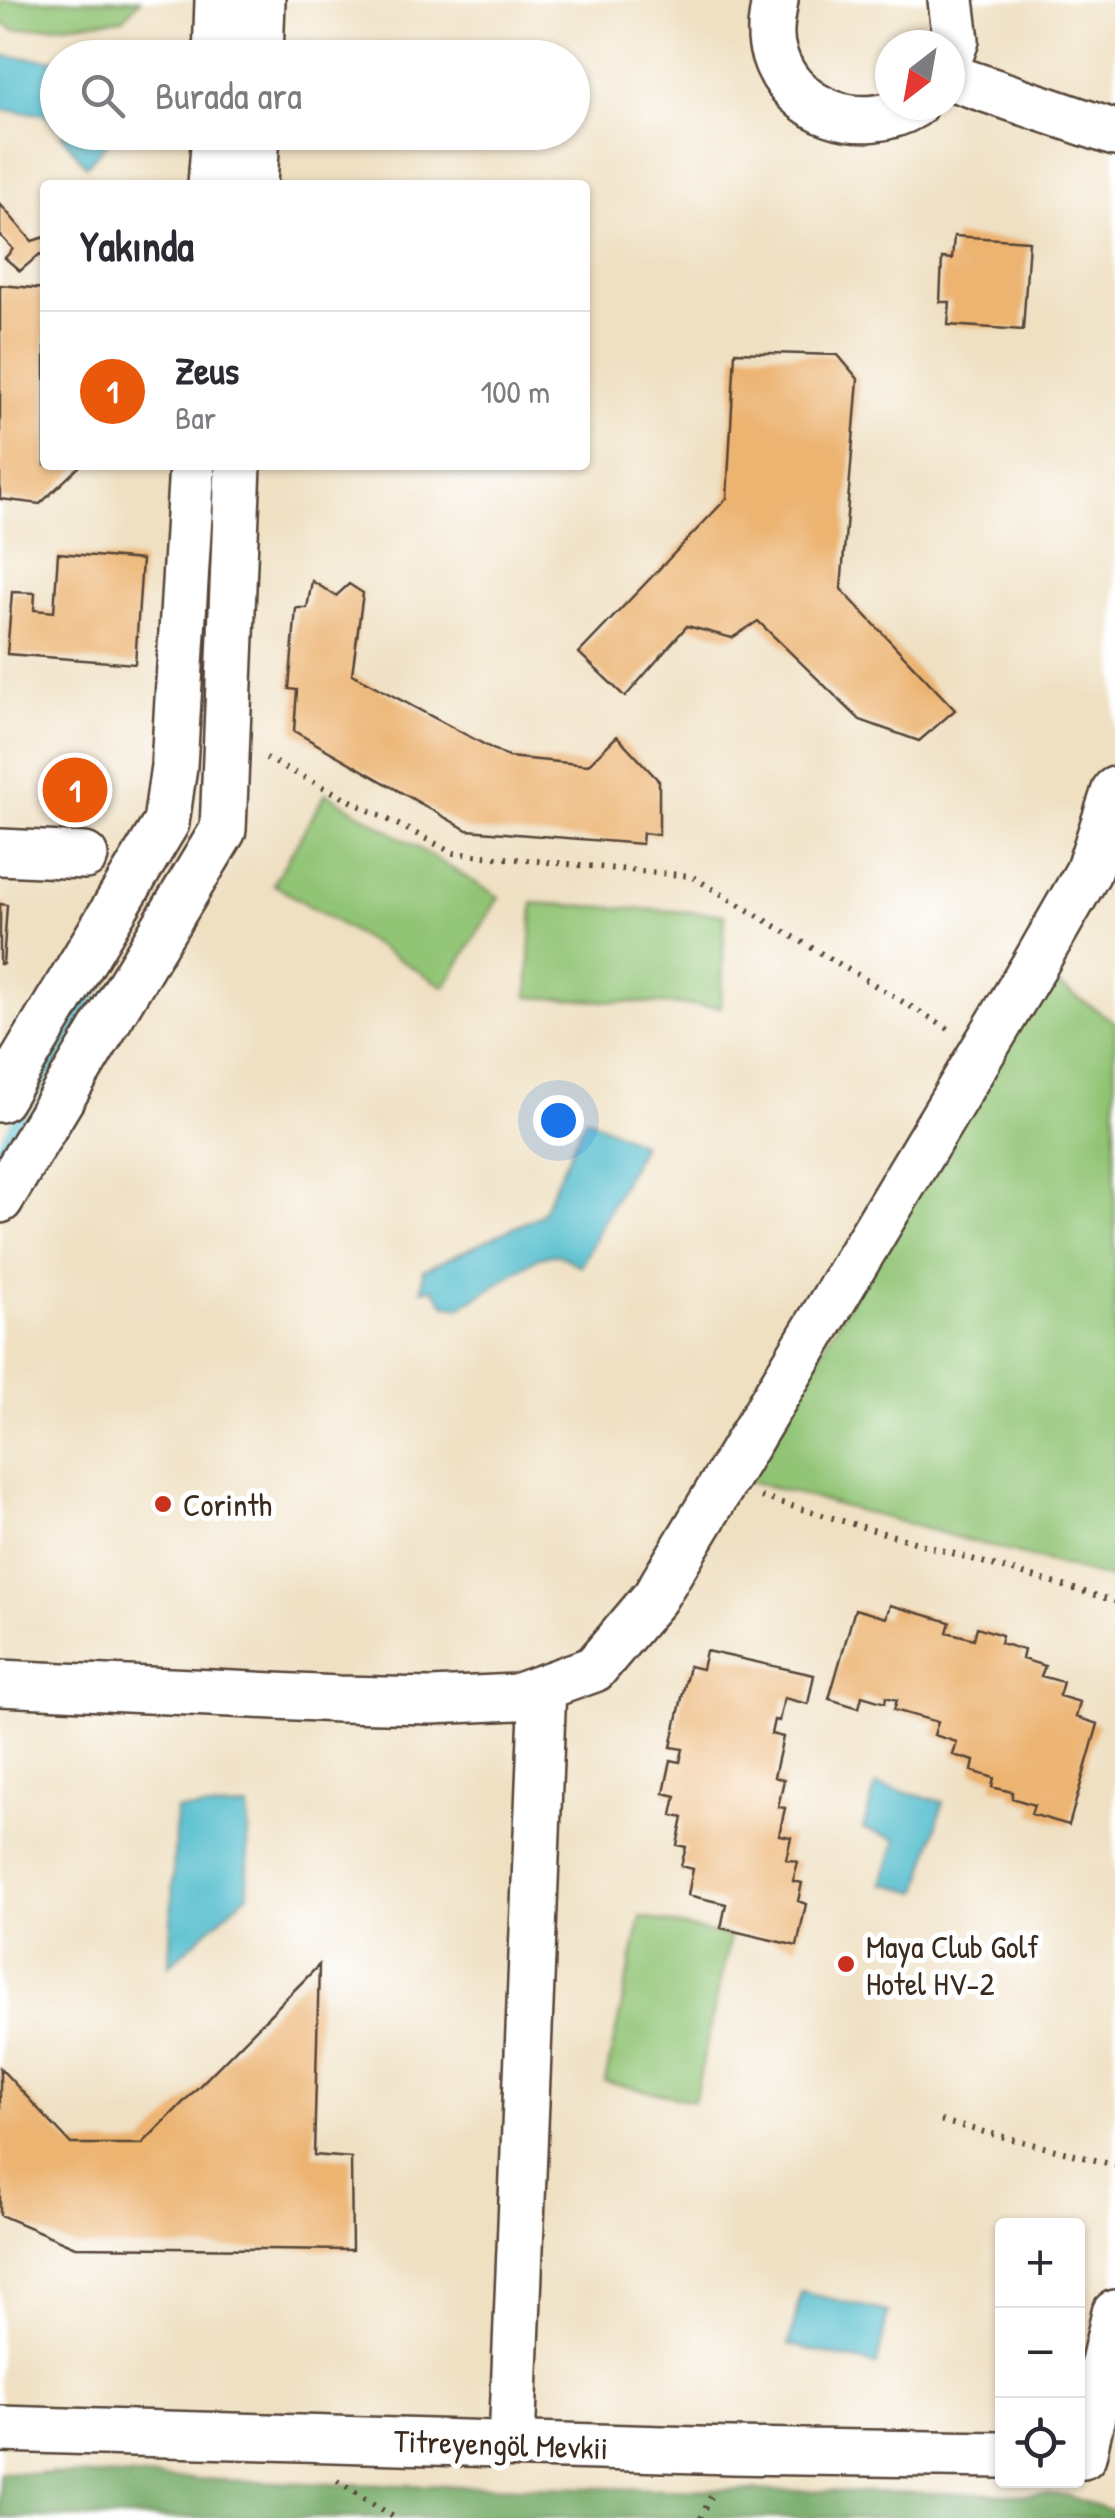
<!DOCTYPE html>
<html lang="tr">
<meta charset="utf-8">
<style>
body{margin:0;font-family:"Patrick Hand",sans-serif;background:#f7f7f7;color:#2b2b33}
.controls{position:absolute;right:30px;bottom:30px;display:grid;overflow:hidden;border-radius:10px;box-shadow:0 2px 8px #0004}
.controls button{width:90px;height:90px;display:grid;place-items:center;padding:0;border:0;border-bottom:2px solid #e1e1e2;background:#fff;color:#2b2b33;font:50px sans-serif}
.compass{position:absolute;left:875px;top:30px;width:90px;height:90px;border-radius:50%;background:#fff;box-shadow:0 2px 8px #0004;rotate:211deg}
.you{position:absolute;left:558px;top:1120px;width:35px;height:35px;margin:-25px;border:8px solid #fff;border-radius:50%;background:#1a73e8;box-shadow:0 0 0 15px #1a73e833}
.badge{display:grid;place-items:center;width:65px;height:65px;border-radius:50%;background:#ea580c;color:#fff;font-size:32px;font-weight:700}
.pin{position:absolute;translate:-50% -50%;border:5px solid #fff;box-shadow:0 2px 10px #0006}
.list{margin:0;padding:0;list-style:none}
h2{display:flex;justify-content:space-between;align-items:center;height:130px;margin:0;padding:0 40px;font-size:42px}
h2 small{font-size:32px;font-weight:400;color:#7c7c81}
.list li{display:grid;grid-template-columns:65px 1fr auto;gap:30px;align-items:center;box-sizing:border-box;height:160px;padding:0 40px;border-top:2px solid #e1e1e2}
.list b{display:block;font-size:38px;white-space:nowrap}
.list p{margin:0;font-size:32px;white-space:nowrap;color:#7c7c81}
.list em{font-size:32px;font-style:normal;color:#7c7c81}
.icon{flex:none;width:55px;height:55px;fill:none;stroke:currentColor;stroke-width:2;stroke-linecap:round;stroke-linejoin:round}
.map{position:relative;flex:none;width:1115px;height:2518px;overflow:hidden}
.search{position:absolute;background:#fff;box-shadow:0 2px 8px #0004;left:40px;top:40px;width:550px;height:110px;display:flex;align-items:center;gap:25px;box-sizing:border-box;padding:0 35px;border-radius:55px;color:#7c7c81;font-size:38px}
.panel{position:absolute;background:#fff;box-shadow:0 2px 8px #0004;left:40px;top:180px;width:550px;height:290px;border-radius:10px}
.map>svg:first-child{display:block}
</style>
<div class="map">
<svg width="1115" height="2518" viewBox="0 0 1115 2518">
<rect width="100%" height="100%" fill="#fff"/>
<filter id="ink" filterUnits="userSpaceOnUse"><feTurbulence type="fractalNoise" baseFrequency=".01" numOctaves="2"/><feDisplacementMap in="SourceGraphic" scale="20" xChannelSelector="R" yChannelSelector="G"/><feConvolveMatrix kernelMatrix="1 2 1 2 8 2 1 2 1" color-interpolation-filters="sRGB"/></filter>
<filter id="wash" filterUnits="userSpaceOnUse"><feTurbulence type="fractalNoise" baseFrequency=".0048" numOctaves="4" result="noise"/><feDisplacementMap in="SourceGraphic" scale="40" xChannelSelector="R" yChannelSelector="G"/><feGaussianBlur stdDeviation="2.25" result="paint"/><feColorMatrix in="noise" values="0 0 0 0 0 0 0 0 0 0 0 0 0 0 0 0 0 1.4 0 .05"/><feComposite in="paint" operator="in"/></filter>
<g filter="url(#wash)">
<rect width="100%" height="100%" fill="#efe0c2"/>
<path fill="#91c474" stroke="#667749" stroke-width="2.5" d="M0,0H140L123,19L14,30L0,21Z
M326,793L499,897L445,987L273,884Z
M533,903L725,914L721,1007L528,997Z
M1047,978L1115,1022V1580L742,1479Z
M641,1917L730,1937L694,2101L605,2082Z"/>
<path fill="#74aa66" stroke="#586a42" stroke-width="2.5" d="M0,2472L331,2484L1066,2495L1115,2512V2518H0Z"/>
<path fill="#50bccc" stroke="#467375" stroke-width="2.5" d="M0,56L57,60V129L45,114L0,110Z
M60,133H116L86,166Z
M586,1118L642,1144L581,1266L557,1254L539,1257L461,1307L444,1304L433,1288L422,1290L423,1270L541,1215Z
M876,1785L943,1802L919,1892L883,1883L897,1839L863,1829Z
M248,1808V1894L169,1965L176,1810Z
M801,2292L888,2312L877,2365L789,2345Z"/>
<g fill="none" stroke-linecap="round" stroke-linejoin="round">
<path stroke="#50bccc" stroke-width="11" d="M203,679L215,465
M0,1149L152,895"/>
</g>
<g id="blocks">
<path fill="#ecb371" d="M0,204L32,241L45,237V260L40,254L20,271L5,258L13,249L0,235Z
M954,236L1029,241L1023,330L948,325L950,302H940L942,258L952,259Z
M0,285L45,289V465H81L40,504L0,499Z
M735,352L838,355L858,379L841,589L955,710L919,741L860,720L758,621L732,638L687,626L625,697L579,653L727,498Z
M58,553L142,560L135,664L7,654L12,592L35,593L34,610L54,612Z
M312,581L336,596L349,584L363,593L352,674L508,757L588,765L617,736L659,781V835L643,833L642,844L467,830L294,731L297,690L289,689L296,608H307Z
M0,904L7,905L3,964H0Z
M890,1605L950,1622L947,1632L974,1639L977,1627L1002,1635L1000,1643L1024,1650L1022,1659L1045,1666L1041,1676L1063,1682L1059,1696L1080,1702L1076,1717L1098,1724L1069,1825L1031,1814L1034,1805L1012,1798V1792L992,1787L994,1778L972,1771L974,1761L953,1755L957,1742L934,1735L938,1722L894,1710L897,1700L886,1697L885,1703L862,1696L859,1708L829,1699L855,1609L886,1618Z
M706,1651L814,1675L808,1704L784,1698L779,1721L774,1720L771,1734L783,1737L774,1777L784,1780L778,1807L785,1808L779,1835L791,1837L786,1859L798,1862L793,1881L802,1883L798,1901L806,1904L797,1946L721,1928L726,1904L688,1895L693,1869L681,1866L686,1847L677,1845L683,1818L672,1815L676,1796L664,1793L671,1760L680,1762L683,1749L671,1747L689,1666L702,1669Z
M319,1965L314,2155L351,2158L352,2250L75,2247L0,2215V2068L71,2144H142Z"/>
</g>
</g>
<g filter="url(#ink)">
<use href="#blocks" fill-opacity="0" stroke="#564537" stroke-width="2.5"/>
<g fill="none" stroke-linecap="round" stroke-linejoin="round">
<g stroke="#564537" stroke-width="50">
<path id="minor" d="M775,0C772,18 768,36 774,54C792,113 863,136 914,105
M950,56L956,40L951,0
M216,58L218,0
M260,58L262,0
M950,77L1115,133
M211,185L215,132
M254,185L257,132
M0,852L85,856
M0,1099L166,823L174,766L192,465
M0,1200L223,830L238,465
M0,1683L339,1699L432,1701L516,1697L594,1669L655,1597L1035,964L1088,872L1115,790
M0,2429L731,2451L1002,2455
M512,2444L543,1687
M1083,2456L1115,2313"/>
</g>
<path stroke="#564537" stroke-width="6" stroke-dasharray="2.5 8" stroke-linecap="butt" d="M266,758L454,853L691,876L952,1031
M761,1497L1115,1601
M941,2121L1115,2165
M337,2481L395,2518
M701,2518L713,2492"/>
<use href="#minor" stroke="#fff" stroke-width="45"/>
</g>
</g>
<g fill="#c8321e" stroke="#fff" stroke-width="4">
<circle cx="163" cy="1504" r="10"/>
<circle cx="846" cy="1964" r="10"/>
</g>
<g text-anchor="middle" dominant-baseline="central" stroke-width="10" stroke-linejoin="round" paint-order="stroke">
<g font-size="32" fill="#3b2a1e" stroke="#fff" text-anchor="start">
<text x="183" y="1504">Corinth</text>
<text x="866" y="1946">Maya Club Golf<tspan x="866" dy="37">Hotel HV-2</tspan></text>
</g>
<g font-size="32" fill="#3b2a1e" stroke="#fff">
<text transform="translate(501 2444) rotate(2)">Titreyengöl Mevkii</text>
</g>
</g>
</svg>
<div class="controls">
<button>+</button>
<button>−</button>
<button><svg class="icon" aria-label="locate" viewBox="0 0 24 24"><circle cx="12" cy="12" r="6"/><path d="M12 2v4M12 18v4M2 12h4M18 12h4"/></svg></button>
</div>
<svg class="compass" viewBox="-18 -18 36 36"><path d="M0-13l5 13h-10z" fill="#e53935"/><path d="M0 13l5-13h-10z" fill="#7c7c81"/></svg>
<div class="you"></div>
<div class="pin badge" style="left:75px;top:790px">1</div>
<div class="search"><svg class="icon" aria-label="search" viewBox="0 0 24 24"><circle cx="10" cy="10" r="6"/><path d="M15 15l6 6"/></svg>Burada ara</div>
<section class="panel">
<h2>Yakında<small></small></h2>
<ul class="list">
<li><span class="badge">1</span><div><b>Zeus</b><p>Bar</p></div><em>100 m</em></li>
</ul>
</section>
</div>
